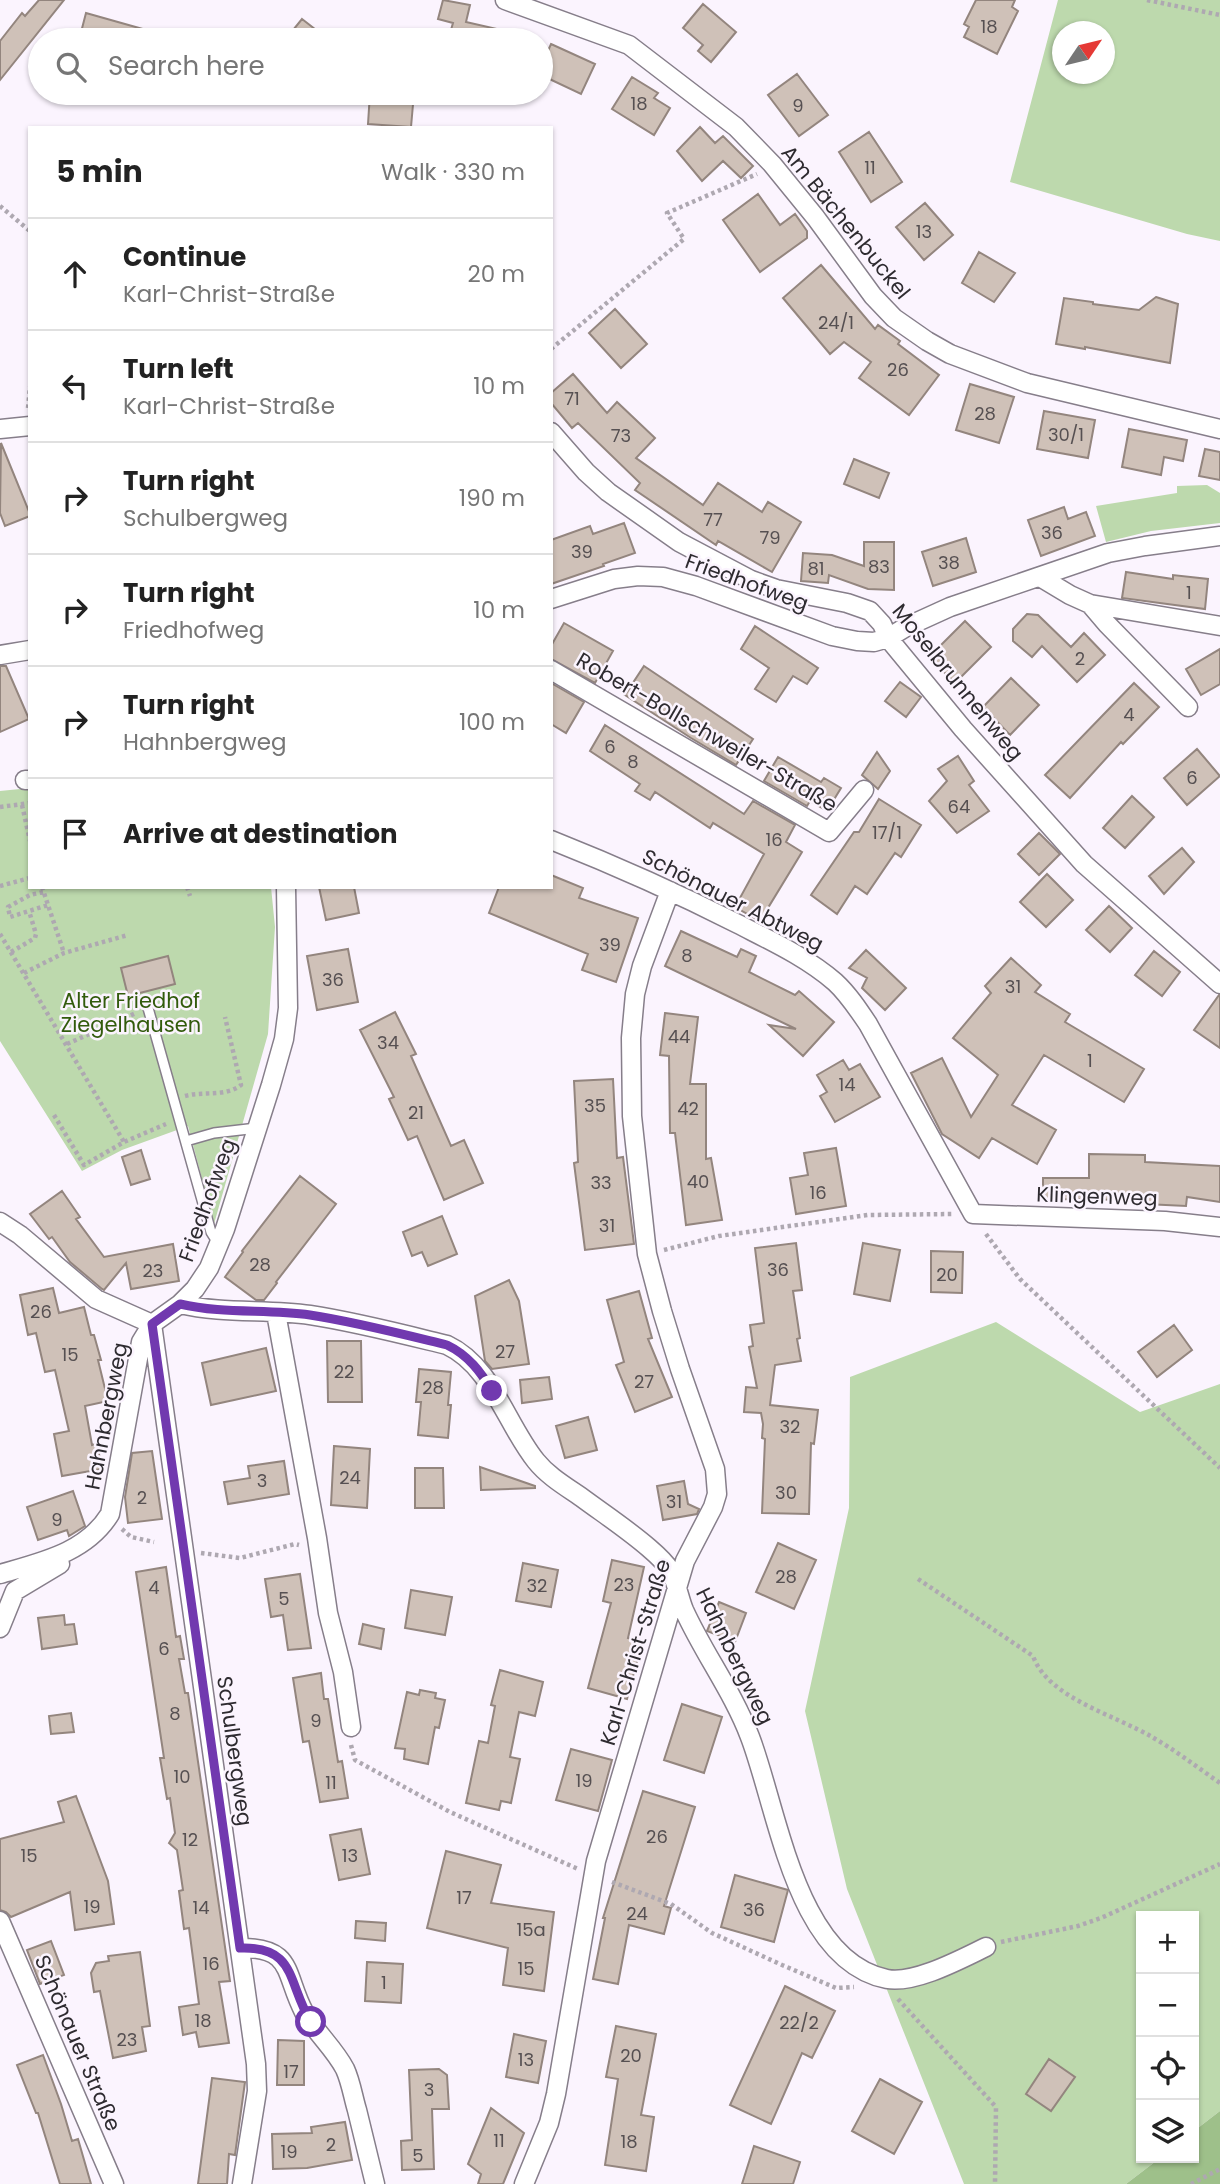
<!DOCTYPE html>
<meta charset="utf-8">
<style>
body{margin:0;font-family:Poppins,sans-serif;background:#f6f6f6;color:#222}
.controls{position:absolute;right:21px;bottom:21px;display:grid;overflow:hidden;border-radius:0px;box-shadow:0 2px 5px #0004}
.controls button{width:63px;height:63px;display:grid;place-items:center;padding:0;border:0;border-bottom:2px solid #e0e0e0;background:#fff;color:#222;font:35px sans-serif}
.compass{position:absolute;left:1052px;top:21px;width:63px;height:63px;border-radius:50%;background:#fff;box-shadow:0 2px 5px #0004;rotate:55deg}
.stop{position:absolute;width:21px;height:21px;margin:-16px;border:5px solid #7139af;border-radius:50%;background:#fff}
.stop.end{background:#7139af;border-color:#fff;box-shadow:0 2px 7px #0008}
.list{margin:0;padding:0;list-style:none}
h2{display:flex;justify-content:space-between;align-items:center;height:91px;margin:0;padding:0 28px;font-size:30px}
h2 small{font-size:23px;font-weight:400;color:#767676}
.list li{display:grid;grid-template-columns:46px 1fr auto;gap:21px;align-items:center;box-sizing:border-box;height:112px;padding:0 28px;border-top:2px solid #e0e0e0}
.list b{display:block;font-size:26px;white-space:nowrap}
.list p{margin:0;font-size:23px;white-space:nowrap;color:#767676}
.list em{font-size:23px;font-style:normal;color:#767676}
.icon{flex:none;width:38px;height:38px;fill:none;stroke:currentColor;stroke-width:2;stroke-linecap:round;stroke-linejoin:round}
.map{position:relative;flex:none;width:1220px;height:2184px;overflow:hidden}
.search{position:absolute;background:#fff;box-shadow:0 2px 5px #0004;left:28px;top:28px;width:525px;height:77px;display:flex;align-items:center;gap:18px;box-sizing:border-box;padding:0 24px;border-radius:38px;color:#767676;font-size:26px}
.panel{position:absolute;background:#fff;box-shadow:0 2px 5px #0004;left:28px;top:126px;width:525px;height:763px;border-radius:0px}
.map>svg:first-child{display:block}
</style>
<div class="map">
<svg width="1220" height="2184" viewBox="0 0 1220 2184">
<rect width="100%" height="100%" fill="#fbf4fe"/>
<path fill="#bdd9ad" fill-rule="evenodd" d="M1058,0H1220V241L1187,234L1010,182ZM1062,32H1104V74H1062Z
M1207,485L1220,493V523L1151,531L1106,542L1096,506L1177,493V486Z
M30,788V887H271L275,927L268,1034L214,1224L188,1126L122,1150L82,1171L0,1041V791Z
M996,1322L1140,1412L1220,1384V2111L1194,2131V1916H1141V2158H1160L1126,2184H964L847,1889L805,1711L849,1508L850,1377Z"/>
<path fill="#9ec08a" d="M1220,2111V2184H1126L1160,2158H1194V2131Z"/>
<path fill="#cfc1b8" stroke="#93857e" stroke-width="2" d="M39,0H64L0,80V41L22,13L25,16Z
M443,0L470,5L466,22L514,33V40H448L453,23L438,19Z
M976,0H1015L1012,7L1018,11L997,54L964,37L969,27L964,24Z
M703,4L736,32L711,62L698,51L703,45L683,28Z
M86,13L164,35L163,40H79Z
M302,19L329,40H285Z
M551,44L595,64L581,94L541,75V66Z
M797,74L828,115L799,136L768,95Z
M632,77L658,93L654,98L670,108L654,135L612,109Z
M370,93H414L411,127L368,124Z
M700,127L715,143L723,136L753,166L741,178L723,161L702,181L677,151Z
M869,132L902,182L871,202L839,152Z
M758,194L780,225L795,214L807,231V238L760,272L723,220Z
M925,203L953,235L924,260L896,227Z
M979,252L1015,273L994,302L962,283Z
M821,265L875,329L878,325L900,341L898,344L939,375L909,415L859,378L871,362L844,342L830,354L783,298Z
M1156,297L1178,304L1170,363L1085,347V349L1056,344L1064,298L1093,302V304L1139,310Z
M615,309L647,344L621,368L589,333Z
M573,374L607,413L617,402L655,438L636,458L703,505L718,483L762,512L768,502L801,522L772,572L718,541L716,545L635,490L640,483L578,423L572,428L551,403V393Z
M970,384L1014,397L999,443L956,430Z
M1044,411L1095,420L1088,458L1037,449Z
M1129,429L1187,440L1183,461L1164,457L1161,475L1122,467Z
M1,443L30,514V516L5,526L0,513Z
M1205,449L1220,452V480L1199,476Z
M854,459L889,473L879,498L844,484Z
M1064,507L1068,519L1086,512L1095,536L1041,556L1028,520Z
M624,523L635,553L603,564L604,566L551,584V540L590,526L593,534Z
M966,538L976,572L933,586L922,552Z
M864,542H894V590L868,589L829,575L828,583L801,581L803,553L832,555L864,566Z
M1126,572L1173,579V575L1208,579L1205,609L1122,598Z
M1027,614L1038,615L1071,647L1084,633L1105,655L1077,682L1042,646L1032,657L1013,641V629Z
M965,621L991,647L955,683L929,657Z
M564,623L613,651L595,683L551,659V646Z
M755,626L818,668L807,684L793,676L776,702L755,689L769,668L741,649Z
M1220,649V684L1201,695L1186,669Z
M0,666H6L29,719L0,732Z
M644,666L753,739L736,765L691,738L625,695Z
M1011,678L1039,705L1010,735L983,707Z
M900,682L921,697L906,717L885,701Z
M551,683L584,702L566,733L551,724Z
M1134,683L1159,707L1123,744L1121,742L1070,798L1045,775Z
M605,725L744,814L753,801L795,825L786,842L802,852L760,921L735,907L764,854L713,823L710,828L655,792L650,800L635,791L640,784L590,751Z
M1197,749L1220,776L1187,805L1164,778Z
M877,752L890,771L878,789L862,775Z
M958,756L974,781L969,785L989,811L957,833L929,801L947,781L938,769Z
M778,757L821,782L824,778L841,788L827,811L810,801L807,806L764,781Z
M1132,796L1154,817L1125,848L1103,828Z
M879,799L921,825L901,857L895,853L867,894L855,886L837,914L811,895L854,832H859Z
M1039,833L1060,854L1039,875L1018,854Z
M1182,848L1194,862L1164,894L1149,876Z
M1047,874L1073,900L1046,927L1020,902Z
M551,875L583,888L579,898L638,918L616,982L582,970L588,954L489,913L499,887H551Z
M319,887H354L359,913L326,920Z
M1109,906L1132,928L1110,952L1086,930Z
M681,931L737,957L741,949L756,956L749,972L795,995L799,991L834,1022L803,1056L769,1025L796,1029L665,966Z
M348,949L358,1002L317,1010L307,956Z
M866,950L906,988L885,1010L862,988L867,978L849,968Z
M1154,951L1180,972L1162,996L1135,975Z
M168,956L175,984L128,996L121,968Z
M1011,958L1041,985L1035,992L1070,1014L1065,1022L1144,1069L1124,1102L1044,1055L1012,1105L1056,1130L1037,1164L992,1138L979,1158L942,1134L911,1073L942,1058L971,1117L998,1075L953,1038L991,993L985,986Z
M1219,995H1220V1048L1194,1030Z
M395,1012L416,1054L411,1056L451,1146L464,1140L483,1183L444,1200L417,1136L408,1140L389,1099L394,1097L360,1030Z
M665,1013L698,1017L690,1084H706V1159L711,1158L722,1220L686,1225L675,1133H670L669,1056L660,1055Z
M843,1060L849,1070L860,1064L880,1097L835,1122L820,1096L827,1092L817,1075Z
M613,1079L617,1158L623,1157L634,1244L585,1250L574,1163L578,1162L574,1081Z
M836,1148L846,1206L796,1214L790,1178L808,1175L804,1153Z
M141,1150L150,1179L131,1185L122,1157Z
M1089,1154L1145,1155V1162L1220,1166V1202L1187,1197L1186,1206L1145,1204V1200L1043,1199V1178H1089Z
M300,1176L336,1204L276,1282L277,1283L264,1300H256L225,1277L243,1252L242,1251Z
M62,1191L80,1217L76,1219L104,1257L173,1244L179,1281L131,1289L126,1263L104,1290L102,1289L70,1262L52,1237L49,1239L30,1214Z
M442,1216L457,1254L428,1266L422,1252L412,1256L403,1232Z
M796,1243L802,1290L793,1291L800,1338L797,1339L801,1361L775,1365L770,1405L818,1410L814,1444L811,1443L809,1514L762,1513L765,1439L762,1438L763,1424L761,1413L744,1412L746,1387L757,1388L749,1347L753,1346L750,1325L764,1323L755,1248Z
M863,1243L900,1250L890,1301L854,1294Z
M931,1251L963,1252L962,1293L931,1292Z
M509,1280L519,1301L529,1364L492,1369L485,1361L475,1296Z
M53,1288L59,1313L84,1307L91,1335H94L101,1360H98L108,1401L85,1406L92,1445L97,1444L102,1469L62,1476L54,1434L69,1431L55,1370L45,1372L36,1333L28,1335L20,1295Z
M639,1291L652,1338L648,1339L672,1397L635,1412L616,1365L624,1362L607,1300Z
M1174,1325L1192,1350L1157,1377L1138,1352Z
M327,1341H361L362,1402H328Z
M266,1348L276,1391L211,1405L202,1363Z
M419,1369L451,1372L448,1405H451L448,1438L418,1435L421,1402H416Z
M549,1377L552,1399L522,1403L520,1380Z
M588,1417L597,1450L565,1458L556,1426Z
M334,1446L370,1449L367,1508L331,1505Z
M152,1451L162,1519L128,1523L125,1497L132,1453Z
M284,1461L289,1494L228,1504L224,1482L250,1478L248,1466Z
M480,1467L535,1486V1488L481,1490Z
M415,1468H443L444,1508H415Z
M684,1481L688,1504L699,1509L697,1514L663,1520L657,1486Z
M73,1491L85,1526L69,1536L67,1530L38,1540L27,1507Z
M778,1543L816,1560L794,1609L756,1592Z
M612,1560L644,1567L628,1638L642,1642L627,1699L588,1688L611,1603L603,1601Z
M523,1563L558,1570L551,1607L516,1601Z
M166,1567L176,1637L180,1636L184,1659H179L185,1693H188L230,1981L219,1982L229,2043L199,2047L196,2032L183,2035L179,2007L199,2004L189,1928L184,1929L179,1891L183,1890L177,1850L169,1843L175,1833L170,1798L167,1799L160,1758H164L136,1572Z
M300,1574L311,1648L288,1650L283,1615L271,1617L265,1579Z
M411,1590L452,1597L445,1635L405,1628Z
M719,1602L746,1613L735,1642L707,1631Z
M64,1615L65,1625L74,1624L77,1644L42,1649L38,1618Z
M363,1624L384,1629L381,1649L359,1644Z
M500,1670L543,1682L535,1716L519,1712L510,1757L520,1759L511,1803L501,1801L499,1810L466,1803L479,1741L488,1743L495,1706L491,1705Z
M321,1673L324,1699H328L338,1762L342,1761L348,1798L320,1802L309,1741L303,1742L293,1678Z
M420,1690L436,1693L435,1698L445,1700L439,1728L435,1727L428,1764L404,1759L405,1749L395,1748L407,1692L419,1695Z
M682,1704L722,1717L704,1773L664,1760Z
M71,1713L74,1732L51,1734L49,1716Z
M571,1749L612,1760L598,1811L556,1800Z
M643,1791L695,1807L664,1906L671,1908L664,1934L629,1925L618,1984L593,1979L605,1918H603Z
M76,1796L108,1881L114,1924L75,1930L70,1892L11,1917L6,1912L0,1910V1839L64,1822L58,1802Z
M361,1829L370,1874L339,1880L330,1835Z
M446,1851L501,1865L491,1903L554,1912L544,1991L503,1985L508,1948L427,1928Z
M735,1875L788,1890L774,1942L721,1927Z
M356,1921L386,1923L385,1941L355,1938Z
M51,1941L64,1975L40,1984L27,1950Z
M140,1952L150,2026L142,2027L146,2051L113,2058L100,1991L94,1992L91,1973L96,1963L109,1961L108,1956Z
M367,1962L403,1964L401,2003L365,2001Z
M785,1986L835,2011L812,2058L802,2053L771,2124L730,2105Z
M616,2026L656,2034L641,2115L654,2117L646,2171L605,2165L618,2079L606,2077Z
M514,2034L546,2041L538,2083L506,2077Z
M278,2040L304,2041V2085H277Z
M43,2055L61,2104L72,2141L78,2139L91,2184H60L38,2113H36L17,2065Z
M1049,2059L1075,2077L1051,2111L1026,2094Z
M439,2069L447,2075L449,2109H432L434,2169L402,2170L401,2141L412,2140L409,2070Z
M212,2078L245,2082L235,2155L229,2154L227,2184H198Z
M880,2079L922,2102L894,2154L852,2131Z
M491,2108L524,2133L503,2184H478L481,2174L468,2164Z
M345,2122L352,2160L307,2168L273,2169L272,2134L312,2133L311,2127Z
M754,2146L800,2162L793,2184H742Z"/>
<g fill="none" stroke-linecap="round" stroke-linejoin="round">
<g stroke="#867e8a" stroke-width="12">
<path id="lane" d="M148,1008L211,1232L218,1243
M186,1141L214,1133L257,1128"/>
</g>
<g stroke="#867e8a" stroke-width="21">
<path id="street" d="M505,0L629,45L736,127L772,164L816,218L873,296L894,318L927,341L950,354L1027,383L1220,429
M0,429L30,426
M551,432L586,472L608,492L679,542L751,580L776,589L847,603L870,611L882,624L888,638L963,729L1084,864L1220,984
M1040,577L1070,595L1090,604L1220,626
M551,599L614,579L638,576L663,577L696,586L832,636L857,641L874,642L888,638L906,627L950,607L1108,553L1145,546L1220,536
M1090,604L1107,624L1188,707
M0,655L30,650
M551,670L829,832L864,790
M25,780H30
M551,840C614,865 677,893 738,924C771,941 806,957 835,982C848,994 858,1009 868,1024L973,1214L1165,1221L1220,1227
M0,1222L20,1235L96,1299L152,1324
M180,1304C223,1314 266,1309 310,1315C356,1322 402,1334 447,1345C492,1366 506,1424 536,1461C548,1476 565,1486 581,1497C604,1514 627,1529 649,1548C656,1554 665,1562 670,1570C677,1583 679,1598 684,1610C704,1654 733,1692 750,1737C778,1810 796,1961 887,1979C915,1984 961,1959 986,1947
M276,1313L317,1538L328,1613L343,1672L351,1727
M152,1324L256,2064L257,2091L242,2184
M0,1574C41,1562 86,1553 110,1514L141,1342L152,1324L180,1304L195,1289L209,1268L225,1229L271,1085L284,1039L288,1008L286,887
M0,1628L15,1591L60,1564
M0,1921L114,2184
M240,1948C294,1947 284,1974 304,2012C316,2033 334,2048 345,2069C351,2082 353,2097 357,2110C363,2135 369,2159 375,2184
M524,2184L549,2123L556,2094L596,1861L685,1561L713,1507L717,1494L715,1469L680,1369L662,1311L647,1254L632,1116L631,1038L635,994L642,966L670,891"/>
</g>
<path stroke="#aea8b1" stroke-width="4.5" stroke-dasharray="3.5 3.5" stroke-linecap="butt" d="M1147,0L1220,15
M0,206L30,231
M551,349L684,239L667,213L757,174
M28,408L30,387
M22,805L30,841
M0,807L30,803
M0,886L30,878
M42,887L64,953
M187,887L190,896
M43,892L30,895L8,907L10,917L48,905
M0,934L124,1142
M11,952L35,938L36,934L29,911
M24,973L64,953L128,935
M67,1044L136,1013
M185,1096C203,1091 226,1097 241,1085L225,1017
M54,1115L84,1165L124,1142L166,1124
M986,1234L1020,1279L1220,1468
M664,1250L719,1236L868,1215L953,1214
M122,1529L131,1537L154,1542
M201,1553L240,1558L295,1544L299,1545
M918,1579L1033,1656C1048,1698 1115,1715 1152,1737C1175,1750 1197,1767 1220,1783
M351,1745L355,1760L450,1812L578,1869
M612,1882L671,1904L712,1933L782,1965L836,1988L854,1987
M1001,1942L1078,1926L1101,1918L1220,1864
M898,1999L996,2107L995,2184
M1191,2184L1220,2169"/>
<use href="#lane" stroke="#fff" stroke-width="9"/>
<use href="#street" stroke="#fff" stroke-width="18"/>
</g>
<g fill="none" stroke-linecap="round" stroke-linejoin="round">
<path stroke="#7139af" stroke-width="9" d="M311,2022C287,1983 297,1946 240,1948L152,1324L180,1304C223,1314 266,1309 310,1315C356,1322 402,1334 447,1345C468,1355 481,1372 492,1391"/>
</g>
<g text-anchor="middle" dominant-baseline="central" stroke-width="5" stroke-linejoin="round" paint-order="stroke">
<g font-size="18" fill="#565052">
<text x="989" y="26">18</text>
<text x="639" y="103">18</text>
<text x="798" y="105">9</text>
<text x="870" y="167">11</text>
<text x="924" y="231">13</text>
<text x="836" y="322">24/1</text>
<text x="898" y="369">26</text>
<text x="572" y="398">71</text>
<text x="985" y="413">28</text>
<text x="1066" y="434">30/1</text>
<text x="621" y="435">73</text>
<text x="713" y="519">77</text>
<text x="1052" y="532">36</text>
<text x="770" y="537">79</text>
<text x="582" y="551">39</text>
<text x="949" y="562">38</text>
<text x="879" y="566">83</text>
<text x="816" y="568">81</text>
<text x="1189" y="592">1</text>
<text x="1080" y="658">2</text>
<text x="1129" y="714">4</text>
<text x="610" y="746">6</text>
<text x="633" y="761">8</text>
<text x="1192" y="777">6</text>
<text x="959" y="806">64</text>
<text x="887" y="832">17/1</text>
<text x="774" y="839">16</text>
<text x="610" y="944">39</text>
<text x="687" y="955">8</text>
<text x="333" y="979">36</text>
<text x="1013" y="986">31</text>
<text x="679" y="1036">44</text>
<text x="388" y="1042">34</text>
<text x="1090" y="1060">1</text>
<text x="847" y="1084">14</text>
<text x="595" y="1105">35</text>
<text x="688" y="1108">42</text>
<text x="416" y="1112">21</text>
<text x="698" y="1181">40</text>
<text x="601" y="1182">33</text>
<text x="818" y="1192">16</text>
<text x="607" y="1225">31</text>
<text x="260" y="1264">28</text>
<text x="778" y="1269">36</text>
<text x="153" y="1270">23</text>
<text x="947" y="1274">20</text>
<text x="41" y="1311">26</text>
<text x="505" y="1351">27</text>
<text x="70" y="1354">15</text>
<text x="344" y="1371">22</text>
<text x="644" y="1381">27</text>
<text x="433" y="1387">28</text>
<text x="790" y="1426">32</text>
<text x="350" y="1477">24</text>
<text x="262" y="1480">3</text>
<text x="786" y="1492">30</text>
<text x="142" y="1497">2</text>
<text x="674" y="1501">31</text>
<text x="57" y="1519">9</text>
<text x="786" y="1576">28</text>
<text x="624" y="1584">23</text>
<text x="537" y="1585">32</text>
<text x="154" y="1587">4</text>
<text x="284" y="1598">5</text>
<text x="164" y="1648">6</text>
<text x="175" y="1713">8</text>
<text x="316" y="1720">9</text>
<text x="182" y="1776">10</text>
<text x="584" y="1780">19</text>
<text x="331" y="1782">11</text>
<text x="657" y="1836">26</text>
<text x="190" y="1839">12</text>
<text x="29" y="1855">15</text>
<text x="350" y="1855">13</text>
<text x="464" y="1897">17</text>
<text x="92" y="1906">19</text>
<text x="201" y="1907">14</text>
<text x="754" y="1909">36</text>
<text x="637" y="1913">24</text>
<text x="531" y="1929">15a</text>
<text x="211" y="1963">16</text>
<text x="526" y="1968">15</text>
<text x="384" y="1982">1</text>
<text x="203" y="2020">18</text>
<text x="799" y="2022">22/2</text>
<text x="127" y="2039">23</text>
<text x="631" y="2055">20</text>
<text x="526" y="2059">13</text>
<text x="291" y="2071">17</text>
<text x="429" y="2089">3</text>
<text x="499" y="2140">11</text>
<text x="629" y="2141">18</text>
<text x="331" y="2144">2</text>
<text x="289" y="2151">19</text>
<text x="418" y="2155">5</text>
</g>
<g font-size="21" fill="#2e2b30" stroke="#fbf4fe">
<text transform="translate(846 222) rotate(51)">Am Bächenbuckel</text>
<text transform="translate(747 582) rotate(20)">Friedhofweg</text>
<text transform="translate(958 682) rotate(51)">Moselbrunnenweg</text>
<text transform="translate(707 732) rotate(30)">Robert-Bollschweiler-Straße</text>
<text transform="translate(733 900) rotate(27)">Schönauer Abtweg</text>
<text transform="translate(1097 1196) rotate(2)">Klingenweg</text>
<text transform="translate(207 1200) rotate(-70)">Friedhofweg</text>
<text transform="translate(106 1416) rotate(-79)">Hahnbergweg</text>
<text transform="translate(635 1652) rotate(-73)">Karl-Christ-Straße</text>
<text transform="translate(735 1656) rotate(64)">Hahnbergweg</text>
<text transform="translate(235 1751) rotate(82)">Schulbergweg</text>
<text transform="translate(78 2043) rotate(67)">Schönauer Straße</text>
</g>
<g font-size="21" fill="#325b0c" stroke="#fbf4fe">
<text x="131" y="1000">Alter Friedhof<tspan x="131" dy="24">Ziegelhausen</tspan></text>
</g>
</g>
</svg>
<div class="controls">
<button>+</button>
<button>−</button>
<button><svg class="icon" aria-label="locate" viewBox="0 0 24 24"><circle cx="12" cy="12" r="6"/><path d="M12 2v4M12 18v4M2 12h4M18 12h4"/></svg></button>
<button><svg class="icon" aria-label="layers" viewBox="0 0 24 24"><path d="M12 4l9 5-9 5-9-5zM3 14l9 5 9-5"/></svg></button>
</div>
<svg class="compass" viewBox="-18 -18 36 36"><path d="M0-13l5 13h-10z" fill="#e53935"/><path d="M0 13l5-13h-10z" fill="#767676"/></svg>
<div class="stop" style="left:311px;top:2022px"></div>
<div class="stop end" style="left:492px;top:1391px"></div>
<div class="search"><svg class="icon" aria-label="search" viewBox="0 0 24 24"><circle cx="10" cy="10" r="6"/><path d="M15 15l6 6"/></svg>Search here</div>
<section class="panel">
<h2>5 min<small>Walk · 330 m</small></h2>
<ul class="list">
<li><svg class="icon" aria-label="ahead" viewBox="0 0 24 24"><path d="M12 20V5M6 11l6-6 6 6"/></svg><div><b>Continue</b><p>Karl-Christ-Straße</p></div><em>20 m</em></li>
<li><svg class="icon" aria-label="left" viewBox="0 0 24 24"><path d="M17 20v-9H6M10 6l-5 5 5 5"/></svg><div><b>Turn left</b><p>Karl-Christ-Straße</p></div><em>10 m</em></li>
<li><svg class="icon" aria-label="right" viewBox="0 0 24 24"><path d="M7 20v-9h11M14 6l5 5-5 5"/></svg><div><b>Turn right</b><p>Schulbergweg</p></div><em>190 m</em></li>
<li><svg class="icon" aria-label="right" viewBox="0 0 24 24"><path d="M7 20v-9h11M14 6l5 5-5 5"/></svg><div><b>Turn right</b><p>Friedhofweg</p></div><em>10 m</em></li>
<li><svg class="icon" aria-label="right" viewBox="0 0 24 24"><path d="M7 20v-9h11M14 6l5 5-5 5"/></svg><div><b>Turn right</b><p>Hahnbergweg</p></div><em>100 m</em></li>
<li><svg class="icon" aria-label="arrive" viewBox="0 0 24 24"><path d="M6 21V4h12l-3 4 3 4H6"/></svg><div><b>Arrive at destination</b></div></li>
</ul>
</section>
</div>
